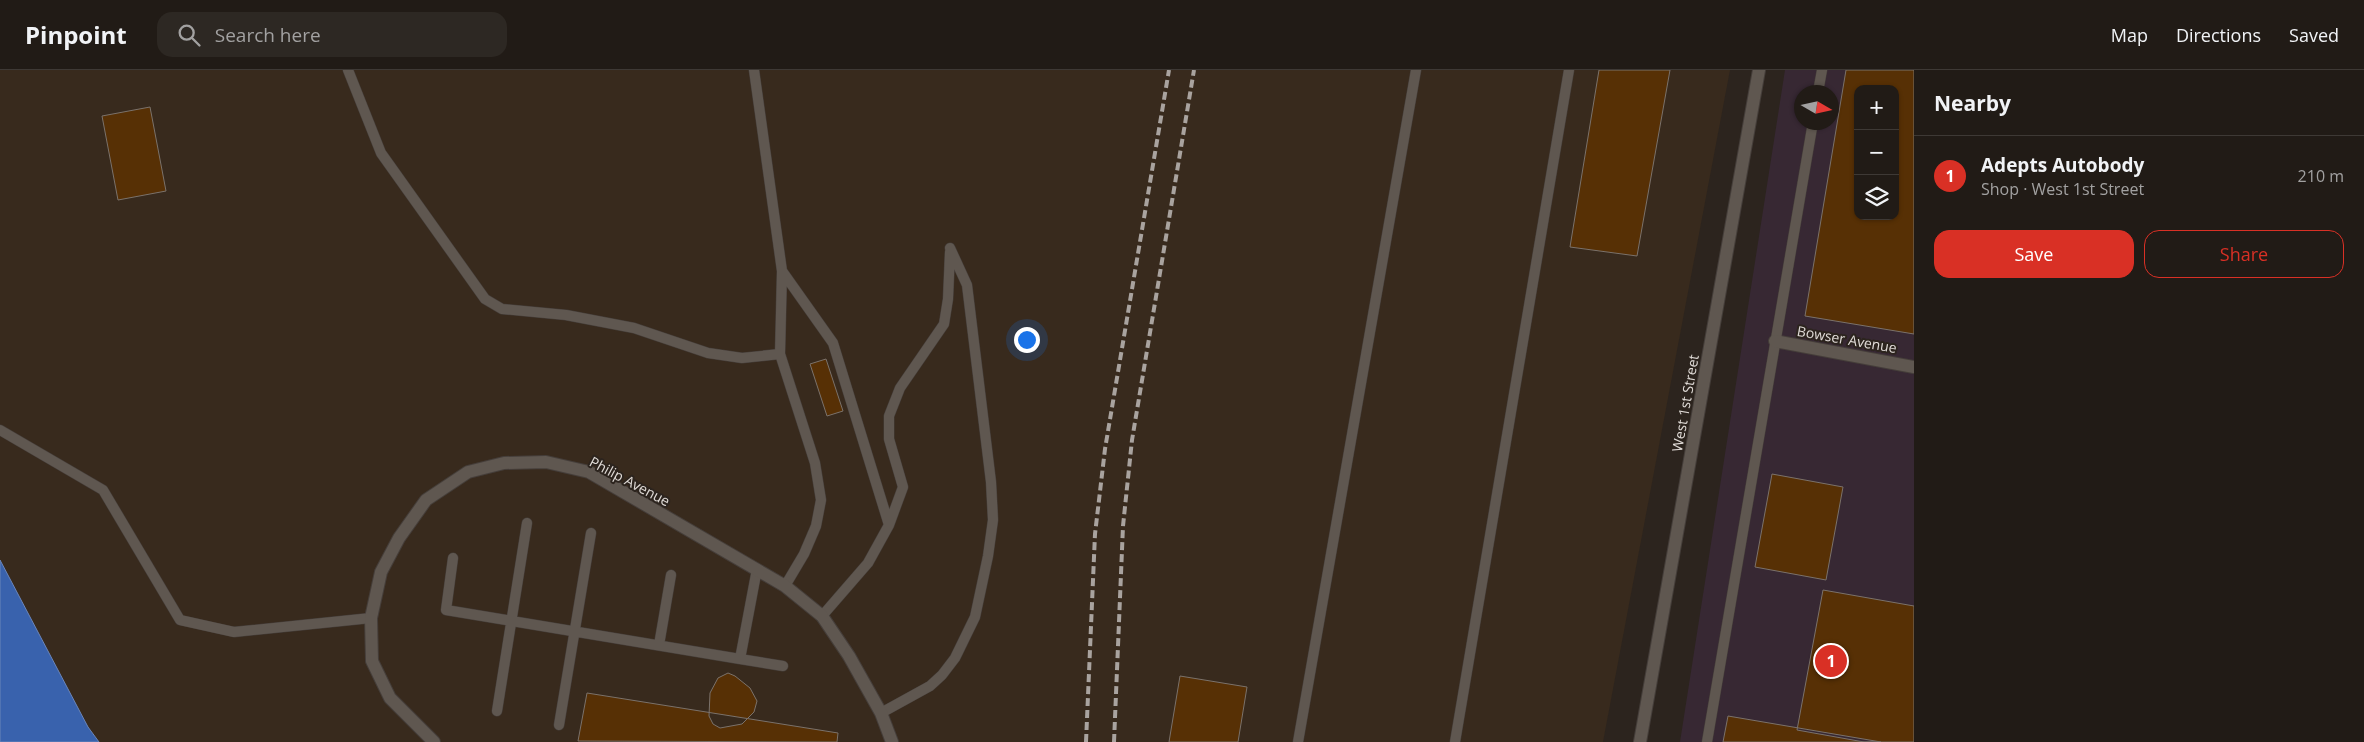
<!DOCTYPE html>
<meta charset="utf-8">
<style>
body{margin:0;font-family:"Open Sans",sans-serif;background:#2d2823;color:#f1f3f6}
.controls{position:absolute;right:15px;top:15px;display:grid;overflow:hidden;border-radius:10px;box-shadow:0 1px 4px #0004}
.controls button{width:45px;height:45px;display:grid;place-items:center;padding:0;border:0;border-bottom:1px solid #3e3935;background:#211b16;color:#f1f3f6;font:25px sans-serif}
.compass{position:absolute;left:1794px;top:15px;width:45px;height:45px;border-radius:50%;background:#211b16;box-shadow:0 1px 4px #0004;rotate:99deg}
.you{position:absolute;left:1026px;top:269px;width:18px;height:18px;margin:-12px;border:4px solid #fff;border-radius:50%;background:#1a73e8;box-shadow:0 0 0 8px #1a73e833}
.badge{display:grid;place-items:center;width:32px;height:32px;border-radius:50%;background:#d93025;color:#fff;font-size:16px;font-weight:700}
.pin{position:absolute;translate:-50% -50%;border:2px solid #fff;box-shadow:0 1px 5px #0006}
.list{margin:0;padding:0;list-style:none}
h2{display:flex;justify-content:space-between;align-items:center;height:65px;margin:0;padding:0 20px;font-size:21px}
h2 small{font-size:16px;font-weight:400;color:#a2a1a1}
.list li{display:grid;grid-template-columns:32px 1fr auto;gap:15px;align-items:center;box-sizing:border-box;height:80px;padding:0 20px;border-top:1px solid #3e3935}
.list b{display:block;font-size:19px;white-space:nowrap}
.list p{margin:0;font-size:16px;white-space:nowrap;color:#a2a1a1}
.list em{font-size:16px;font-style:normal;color:#a2a1a1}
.actions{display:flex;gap:10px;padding:15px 20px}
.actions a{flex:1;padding:11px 0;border:1px solid #d93025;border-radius:15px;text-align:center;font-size:18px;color:#d93025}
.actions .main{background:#d93025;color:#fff}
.icon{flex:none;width:28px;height:28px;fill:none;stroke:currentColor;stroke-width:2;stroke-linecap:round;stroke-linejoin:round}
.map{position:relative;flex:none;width:1914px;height:672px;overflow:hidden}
header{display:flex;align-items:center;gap:30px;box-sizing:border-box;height:70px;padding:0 25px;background:#211b16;border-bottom:1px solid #3e3935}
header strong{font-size:24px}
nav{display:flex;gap:28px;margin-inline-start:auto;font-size:18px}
.search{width:350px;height:45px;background:#2d2823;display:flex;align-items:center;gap:12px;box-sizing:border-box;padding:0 18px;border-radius:15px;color:#a2a1a1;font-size:19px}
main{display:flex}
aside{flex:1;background:#211b16}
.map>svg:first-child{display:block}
</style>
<header>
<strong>Pinpoint</strong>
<div class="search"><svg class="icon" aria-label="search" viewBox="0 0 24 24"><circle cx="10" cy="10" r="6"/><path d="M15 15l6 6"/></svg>Search here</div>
<nav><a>Map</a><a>Directions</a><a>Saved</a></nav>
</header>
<main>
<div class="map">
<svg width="1914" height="672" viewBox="0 0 1914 672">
<rect width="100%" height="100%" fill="#2c241e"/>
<path fill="#372833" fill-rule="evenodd" d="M1785,0H1914V672H1680ZM1858,19H1895V146H1858ZM1802,22H1832V52H1802Z"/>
<path fill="#382a1d" d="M0,0H1730L1603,672H99L88,657L0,490Z"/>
<path fill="#3962ad" stroke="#6b86ba" d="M0,490L88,657L99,672H0Z"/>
<path fill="#573005" stroke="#7b726b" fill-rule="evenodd" d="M1599,0H1670L1637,186L1570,177Z
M1846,0H1914V264L1805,246ZM1858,19H1895V146H1858Z
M150,37L166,121L118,130L102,46Z
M826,289L843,341L827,346L810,294Z
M1772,404L1843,417L1826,510L1755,497Z
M1823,520L1914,536V672H1864L1797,660Z
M728,603L735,606L750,618L757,631L754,642L742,654L720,658L713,654L709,646L710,623L718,608Z
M1180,606L1247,617L1238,672H1169Z
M587,623L838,663L837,672L578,671Z
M1728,646L1881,672H1723Z"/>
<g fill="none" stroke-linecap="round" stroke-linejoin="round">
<g stroke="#453e3a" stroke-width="11">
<path id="service" d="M348,0L381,83L485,229L502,239L566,245L634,258L708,283L742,288L780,284
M754,0L782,201L780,284L815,393L821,430L816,456L804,484L785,516
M1818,22L1822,0
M782,201L833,273L889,455L868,493L822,546
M0,360L103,420L180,550L234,562L371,548
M889,455L903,417L889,369V346L900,318L944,254L948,229L950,182
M453,488L446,540L740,589
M757,499L740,589L783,596
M659,575L671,505
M497,641L527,453
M881,643L930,616L942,605L955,588L975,547L988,486L993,450L991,412L967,215L950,178
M559,655L591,463
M1298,672L1416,0
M1455,672L1569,0
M1707,672L1813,52"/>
</g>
<g stroke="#453e3a" stroke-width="14">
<path id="minor" d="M1775,271L1914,297
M434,672L390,628L372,591L371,548L381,502L399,468L426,430L468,402L504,393L546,392L589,402L785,516L822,546L849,586L881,643L892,672"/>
</g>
<g stroke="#453e3a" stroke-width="14">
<path id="tertiary" d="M1640,672L1759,0"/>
</g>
<use href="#service" stroke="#5f5750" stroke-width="10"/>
<use href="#minor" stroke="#5f5750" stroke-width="12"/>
<use href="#tertiary" stroke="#5f5750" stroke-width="12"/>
<path stroke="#a9a39f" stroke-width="4" stroke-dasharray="8 4" stroke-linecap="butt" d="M1086,672L1095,464L1105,379L1169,0
M1114,672L1123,456L1132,370L1194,0"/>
</g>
<g text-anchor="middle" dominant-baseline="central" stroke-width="4" stroke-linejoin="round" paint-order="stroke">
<g font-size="14" fill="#e0dbd7" stroke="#2c241e">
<text transform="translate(1847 269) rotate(10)">Bowser Avenue</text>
<text transform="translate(1685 333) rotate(-80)">West 1st Street</text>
<text transform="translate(630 411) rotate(28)">Philip Avenue</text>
</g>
</g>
</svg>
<div class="controls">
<button>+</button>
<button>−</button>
<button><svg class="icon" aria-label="layers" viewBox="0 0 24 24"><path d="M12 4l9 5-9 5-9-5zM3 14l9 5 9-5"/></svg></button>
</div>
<svg class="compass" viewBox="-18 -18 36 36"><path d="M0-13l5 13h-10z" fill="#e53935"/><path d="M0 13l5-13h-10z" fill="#a2a1a1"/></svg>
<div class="you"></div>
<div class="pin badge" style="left:1831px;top:591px">1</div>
</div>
<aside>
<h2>Nearby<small></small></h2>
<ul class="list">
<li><span class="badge">1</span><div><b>Adepts Autobody</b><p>Shop · West 1st Street</p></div><em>210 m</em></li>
</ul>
<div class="actions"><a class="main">Save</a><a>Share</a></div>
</aside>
</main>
